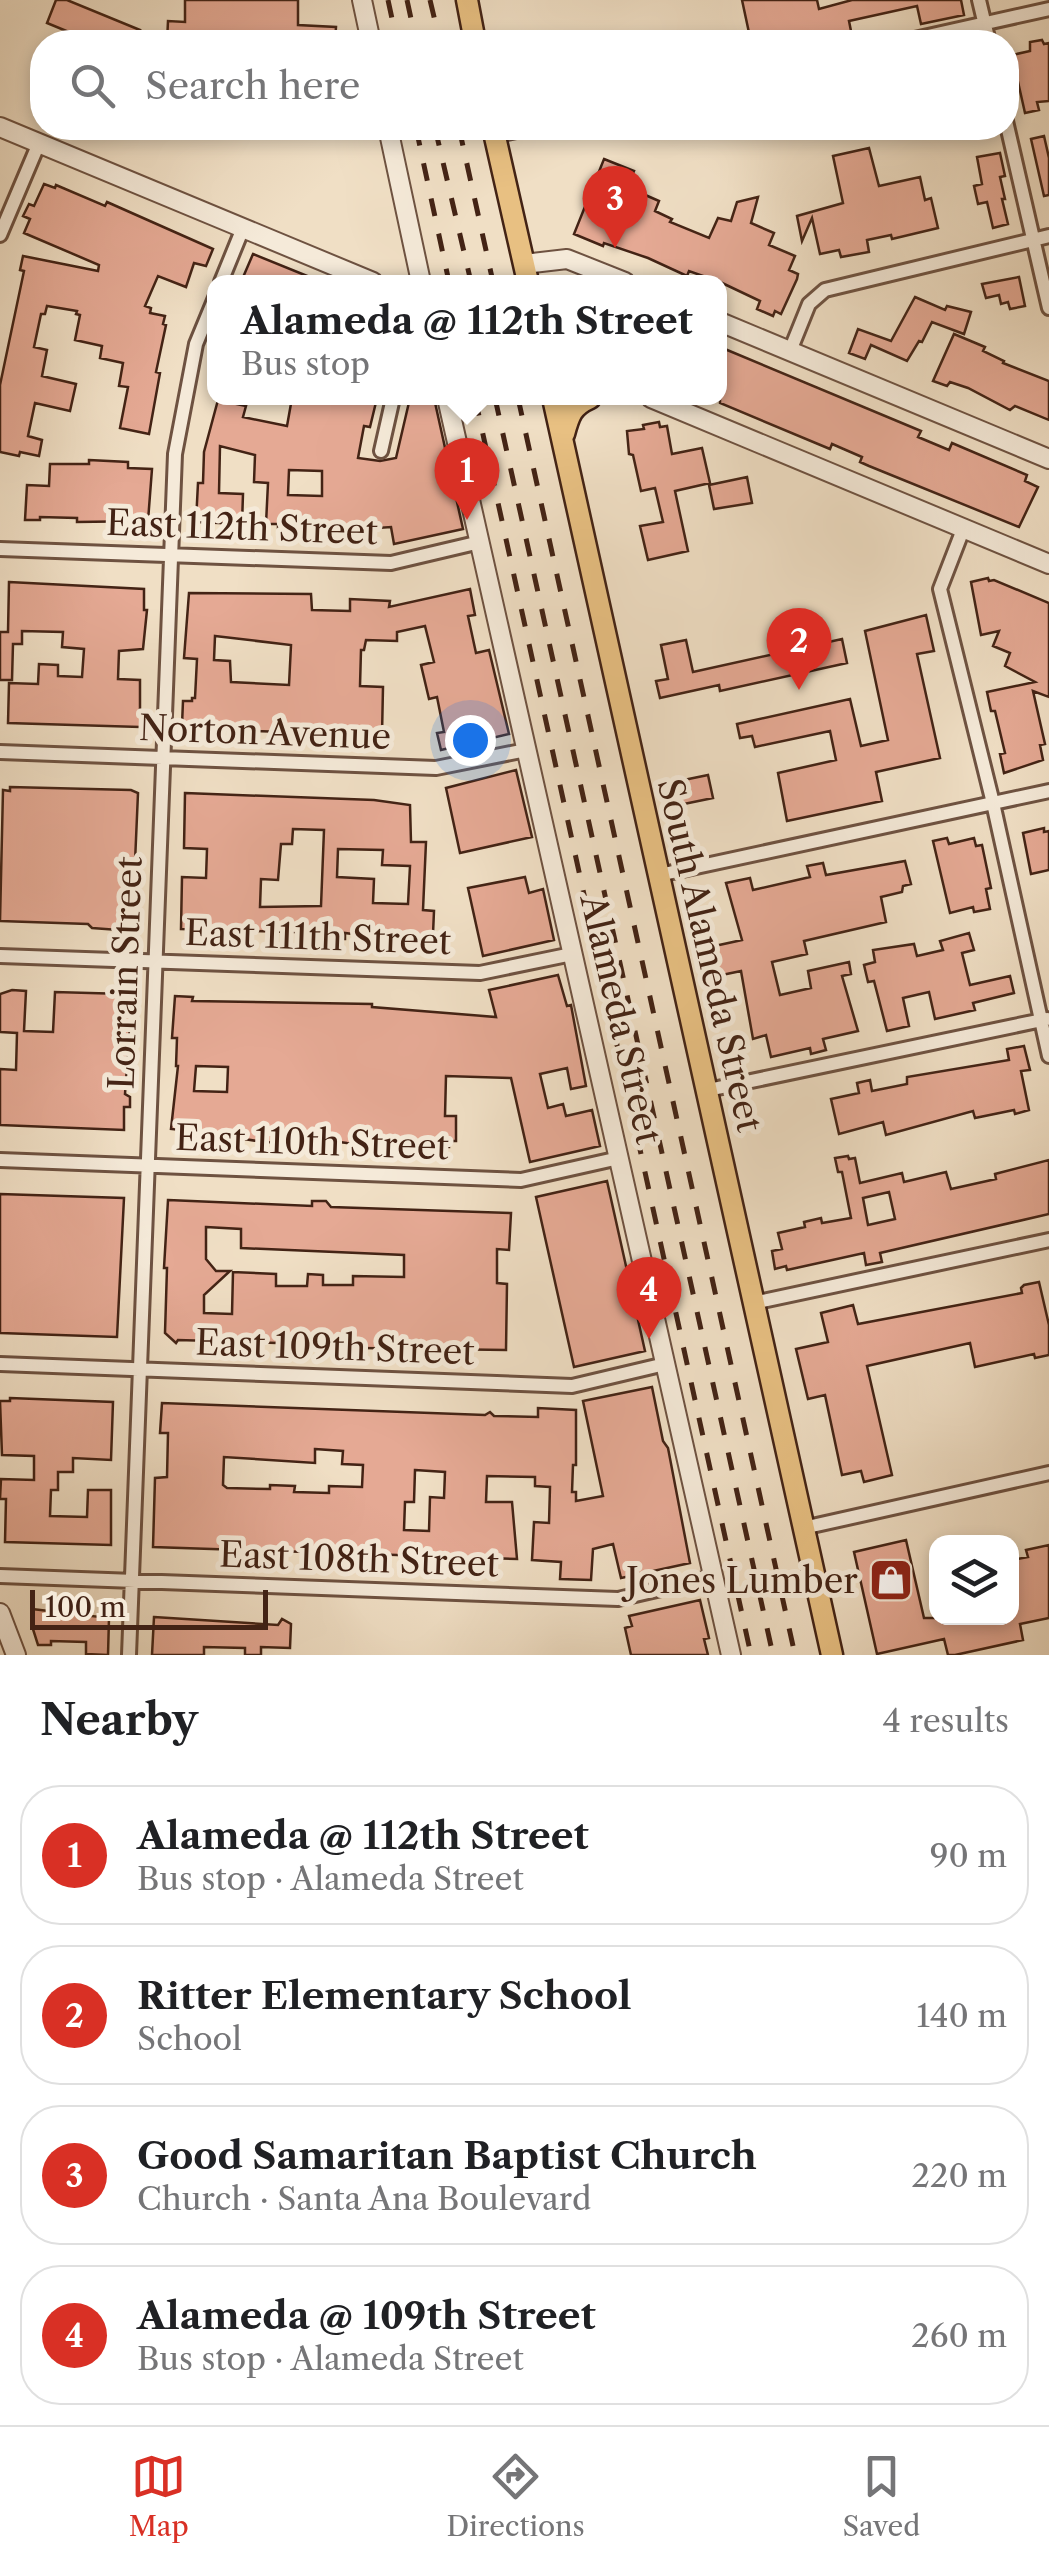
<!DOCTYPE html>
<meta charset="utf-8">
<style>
body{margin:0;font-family:"Libre Caslon Text",serif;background:#f6f6f6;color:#202124}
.controls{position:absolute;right:30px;bottom:30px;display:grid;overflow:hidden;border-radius:20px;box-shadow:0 5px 15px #0003}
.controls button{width:90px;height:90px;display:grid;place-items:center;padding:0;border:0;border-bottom:2px solid #e0e0e0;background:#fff;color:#202124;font:50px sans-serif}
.scale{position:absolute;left:30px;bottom:25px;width:238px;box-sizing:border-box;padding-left:10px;border:5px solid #432315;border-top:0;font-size:28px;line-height:35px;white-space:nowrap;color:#432315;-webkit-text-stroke:8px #f5ead9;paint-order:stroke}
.you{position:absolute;left:470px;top:740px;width:35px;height:35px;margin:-25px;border:8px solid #fff;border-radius:50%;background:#1a73e8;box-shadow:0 0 0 15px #1a73e833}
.badge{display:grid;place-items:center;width:65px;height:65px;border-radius:50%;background:#d93025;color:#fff;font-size:32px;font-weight:700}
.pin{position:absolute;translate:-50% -82px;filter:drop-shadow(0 2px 5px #0008)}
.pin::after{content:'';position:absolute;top:52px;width:35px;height:30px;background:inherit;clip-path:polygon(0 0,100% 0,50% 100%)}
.popup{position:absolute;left:207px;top:275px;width:520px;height:130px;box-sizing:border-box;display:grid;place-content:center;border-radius:20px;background:#fff;filter:drop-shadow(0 2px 8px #0005);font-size:32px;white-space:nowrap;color:#757577}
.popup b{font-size:38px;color:#202124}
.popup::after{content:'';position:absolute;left:50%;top:100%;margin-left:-20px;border:20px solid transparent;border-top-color:#fff}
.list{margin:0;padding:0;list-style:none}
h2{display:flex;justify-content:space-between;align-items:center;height:130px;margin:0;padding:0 40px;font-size:42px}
h2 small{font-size:32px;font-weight:400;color:#757577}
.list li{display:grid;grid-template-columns:65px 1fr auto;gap:30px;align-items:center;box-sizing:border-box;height:140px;margin:0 20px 20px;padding:0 20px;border:2px solid #e0e0e0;border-radius:40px}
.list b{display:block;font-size:38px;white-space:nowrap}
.list p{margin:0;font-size:32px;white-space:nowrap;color:#757577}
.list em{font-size:32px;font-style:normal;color:#757577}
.icon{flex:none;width:55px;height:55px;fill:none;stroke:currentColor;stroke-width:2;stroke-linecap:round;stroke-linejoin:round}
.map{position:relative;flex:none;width:1049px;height:1655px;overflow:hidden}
.search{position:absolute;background:#fff;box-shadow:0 5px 15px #0003;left:30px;right:30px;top:30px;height:110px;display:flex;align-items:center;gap:25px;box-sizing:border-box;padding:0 35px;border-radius:40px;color:#757577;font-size:38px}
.sheet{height:770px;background:#fff}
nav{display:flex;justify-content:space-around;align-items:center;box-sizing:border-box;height:140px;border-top:2px solid #e0e0e0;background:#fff;font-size:28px;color:#757577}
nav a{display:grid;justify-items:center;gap:5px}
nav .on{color:#d93025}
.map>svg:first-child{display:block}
</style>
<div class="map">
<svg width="1049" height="1655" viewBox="0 0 1049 1655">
<rect width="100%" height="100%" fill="#f0dfc5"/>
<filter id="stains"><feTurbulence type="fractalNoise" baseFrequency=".002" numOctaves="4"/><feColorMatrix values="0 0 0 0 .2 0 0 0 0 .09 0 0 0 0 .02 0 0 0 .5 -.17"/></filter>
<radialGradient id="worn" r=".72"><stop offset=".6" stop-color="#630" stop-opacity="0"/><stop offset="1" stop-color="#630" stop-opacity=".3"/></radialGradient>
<path fill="#e5a994" stroke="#432315" stroke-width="2.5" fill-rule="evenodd" d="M56,0H67L140,30L135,42H93L47,23Z
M185,0H298V25L336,27L335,42H167L168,21L185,22Z
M742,0H817L819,9L852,0H961L964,15L921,24L917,6L849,21L851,31L825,36L826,42H751Z
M1042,40L1044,44L1049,43V101L1037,102L1039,110L1025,113L1012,55L1030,51V42Z
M1044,136L1049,158V195L1044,196L1031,139Z
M869,148L879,186L920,177L925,200L931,198L938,228L892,239L891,235L867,240L869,252L841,257L839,250L820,254L812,218L802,241L797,216L843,203L833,156Z
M1000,153L1005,176L1000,177L1005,199H1002L1008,224L993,228L987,202L978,204L974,186L982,184L977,157Z
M604,159L634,171L627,187L659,201L655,211L672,219L670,222L709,238L718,218L731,221L737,202L758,197L751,223L774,233L769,245L795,256L789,270L798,274L797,279L781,314L775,311L773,316L757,309L760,301L720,282L689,271L687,276L648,258L604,243L603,246L574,234Z
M44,184L55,188L56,185L105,206L107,202L213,249L206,266L194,263L186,287L158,276L145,306L151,308L150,313L165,316L163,324L166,325L156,372L160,373L149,434L120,428L128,387L119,386L123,363L100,358L102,346L75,340L80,315L76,314L77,311L47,306L45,314H41L34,347L47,350L42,376L76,384L70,411L35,403L28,436L42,440L39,456L20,452L19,456L0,452V385L24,271L20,270L23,256L98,271L99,265L24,233L30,219L23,216L29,204L34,206Z
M253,254L322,282H241Z
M1019,277L1025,306L1010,309L1008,302L1001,304L999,295L986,298L982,284Z
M915,297L945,310L947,306L971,312L964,334L932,322L922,342L919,341L907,361L871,345L865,359L849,353L858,329L891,341Z
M954,334L985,347L983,351L1004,361L1003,363L1049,381V420L1015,406L1010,410L968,388L950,382L947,386L933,381Z
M720,347L921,431L918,437L949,450L952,443L1027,475L1025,481L1038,487L1019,527L869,466L860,462L862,457L832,444L830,449L720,403Z
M292,398H377L370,427L364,426L358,458L380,461L396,458L410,398H434L463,529L394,544L391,527L334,531L278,528V524H266L268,483L254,482L255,455L220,446L219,493L243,494L242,524L196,522L198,483H203L204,452L218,400L246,406L243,417L287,426ZM289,470L322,471V496L288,495Z
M659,422L660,427L667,426L672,454L702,448L710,483L675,491L688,551L648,560L640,526L663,522L655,488L641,491L633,455L629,454L627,431L644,429L643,425Z
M89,460L128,462V468L152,469L148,521L77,522V518L40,517V520H25L27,485L49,486L50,464H89Z
M747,477L752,503L714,509L709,485Z
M988,578L989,581L994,580L1049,603V697L1033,691L1045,744L1040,745L1043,760L1004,773L1000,754L1005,753L995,711H991L987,692L1035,682L1005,666L1010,653L993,646L999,631L981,635L971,582Z
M9,582L144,589V610H147L143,649L119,651L118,679L140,680V715H144L140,727L8,723L9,683L38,684L39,664L58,665V676L82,677L84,649L62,647L63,632L22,631V644H13L12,680H0V632H8Z
M470,589L475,615L468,616L476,653L489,650L509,734L441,750L437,733L444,732L437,697L429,699L421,665L434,662L425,626L397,632V641L366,640L364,650H361L360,686L383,687L382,735L185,729L182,725L183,701H192V698H195L197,659L184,658L189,593L311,594L312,610L350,611V599L390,601L389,607ZM215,636L291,645L289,685L231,682L230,661L214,660Z
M926,615L934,651L917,654L940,758L876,772L882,801L787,821L778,773L836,760L830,731L755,747L752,736L740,738L737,724L850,699L861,746L888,740L865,631Z
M842,639L847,663L720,691L719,685L660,698L656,681L668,679L661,645L686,640L693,672Z
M516,770L532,837L460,853L446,788Z
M708,775L713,798L679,805L674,782Z
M10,787L131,790L138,793L132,931L92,928L88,924L0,921L3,790L10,791Z
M185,793L374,800L410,805L411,842H426L423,910L434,911L433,934L405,936L403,941L345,933V939H328V933L181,929L182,877L206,878L207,849L184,848ZM293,829L324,830L321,906L260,907L261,879L278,880L281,844H292ZM338,849L383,850L382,865L410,866L408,904L373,903L374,879L337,877Z
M1044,828V832L1049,831V870L1031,874L1023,833Z
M947,838L949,844L974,838L976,846L982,845L991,888L986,889L990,909L974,912L973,907L950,913L933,841Z
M905,861L911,884L903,886L902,892L881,897L886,922L804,941L807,954L772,962L780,995L811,988L808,971L849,962L851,974L842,976L858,1031L823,1039L826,1050L811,1054L810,1048L771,1057L766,1035L753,1039L741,971L717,976L710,947L742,940L726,883L750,878L753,890L810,877L807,866L823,863L826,875Z
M525,877L529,893L543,889L554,940L483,956L468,888Z
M969,933L974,950L962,953L970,985L1010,976L1014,993L973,1003L975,1010L935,1019L929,992L903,998L909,1026L887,1031L874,981L868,982L864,965L875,962L873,950L914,944L917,956L943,950L940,941Z
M558,975L567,1006L571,1005L586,1086L571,1089L567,1068L540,1074L548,1108L563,1104L566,1116L592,1110L600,1146L530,1162L511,1078L446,1076L445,1116H456V1141H449V1147L347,1143L299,1137V1143L263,1142L238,1138L181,1136V1130L171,1129L178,1066H176L177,1038H172L175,996L193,997L192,1001L372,1004V1007L496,1017L489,990ZM196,1066L228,1067L227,1092L194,1091Z
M12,990L26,991L24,1031L53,1032L55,992L125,994L132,998L125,1094L130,1097V1107H124V1130L0,1125V1069L16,1070L17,1033L0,1032V994Z
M1024,1046L1030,1070L1021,1071L1029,1110L1015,1114L1014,1110L975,1118L973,1111L886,1135L883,1122L839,1134L831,1099L859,1093L857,1083L870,1080L872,1091L907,1084V1077L1009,1060L1007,1049Z
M848,1156L849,1159L855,1158L860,1183L902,1173L904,1182L946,1172L951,1189L996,1179L995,1174L1049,1160V1214L880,1253L882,1262L866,1265L864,1253L787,1270L786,1266L775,1269L772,1251L782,1249L778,1233L805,1227L804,1222L821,1218L822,1223L851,1218L842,1172H838L835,1158ZM889,1192L895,1219L868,1225L863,1198Z
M607,1181L645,1351L574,1367L536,1197Z
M0,1194L124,1198L117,1337L0,1333Z
M168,1200L312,1206V1201H326L331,1207L511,1213L509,1250L497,1249V1283L507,1284L506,1350L287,1347L277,1343L178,1340L176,1343L165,1333L167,1268H164ZM206,1227L241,1229V1248L404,1255V1277L353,1276V1285H323V1275L308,1274L307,1286H276V1274L233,1272L232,1314L204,1313V1295L230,1271H216L206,1259Z
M1039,1282L1049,1325V1355L1035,1358L1034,1354L975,1367L970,1343L867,1366L892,1475L864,1482L861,1471L842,1475L825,1395L808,1399L796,1349L828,1342L821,1313L853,1305L858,1324L1022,1293L1021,1288L1024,1285Z
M652,1387L663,1441L668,1448L690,1563L621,1578L613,1544L593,1549L591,1580L560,1579L561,1562L532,1560L534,1522L549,1523L550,1487L535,1486V1477L487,1476L486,1502H512L517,1559L153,1547L155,1478L167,1477L168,1433H160L162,1403L485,1415L490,1412L494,1416L538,1417V1408L576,1410V1465H573L572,1492H576V1501L603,1496L583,1401ZM315,1449L343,1451L342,1464L363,1465L362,1487L329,1486V1493L294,1492L295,1486L270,1485V1489L227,1488L223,1485L224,1457L315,1463ZM415,1470L445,1472L444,1498L430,1497L429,1531L404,1530L405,1502H414Z
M10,1398L113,1402L111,1460L73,1458V1472H58V1490H51L50,1516L87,1517L88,1490H111V1545L5,1542L6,1499H0L1,1479L34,1480V1456L2,1455L0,1401H10Z
M906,1540L924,1618H1012V1560L1028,1557L1026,1550L1049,1545V1618L1020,1624L1023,1640L955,1655H948L944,1639L877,1654L854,1552Z
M700,1600L709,1638L704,1639L708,1655H631L625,1628L632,1626L629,1616Z
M32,1609L109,1618L108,1655L86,1654V1642L51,1641V1645H38L32,1626Z
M154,1617L278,1625L282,1619L291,1624L290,1648L261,1647V1655H245V1648L204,1647V1655H152Z"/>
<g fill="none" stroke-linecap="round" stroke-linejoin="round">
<g stroke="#6e5241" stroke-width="18">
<path id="minor" d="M979,0L989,42
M901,42L1049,9
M1006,121L1049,308
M494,136L530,128
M0,235L39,143
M221,282L243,228
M790,351L809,304L825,290L1049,236
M381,451L393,398
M964,527L940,589L993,803L1049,1056
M0,549L391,563L480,542
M0,752L436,768L526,750
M659,875L1049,791
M0,956L480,973L572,954
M708,1090L1047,1019
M0,1160L521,1180L619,1158
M753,1303L1049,1240
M0,1364L572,1386L665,1364
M803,1528L1049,1473
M0,1576L618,1599L713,1577
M129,1655L175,454L196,344L215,298"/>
</g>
<g stroke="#6e5241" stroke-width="22">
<path id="tertiary" d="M362,0L371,42
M0,127L373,282
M388,128L421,282
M524,264L567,259L625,282
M720,322L1049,459
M447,398L731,1655
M651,398L1049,564
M0,1613L16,1655"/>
</g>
<g stroke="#432315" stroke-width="25">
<path id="primary" d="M467,0L475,42
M493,128L528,282
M553,398L832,1655
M564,434C569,415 572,406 590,398"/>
</g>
<use href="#minor" stroke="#f5ead9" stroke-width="12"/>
<use href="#tertiary" stroke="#f5ead9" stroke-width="18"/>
<use href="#primary" stroke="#e8c082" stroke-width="20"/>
<path stroke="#432315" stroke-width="5" stroke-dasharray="18 18" stroke-linecap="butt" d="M388,0L397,42
M407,0L416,42
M430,0L440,42
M416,128L449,282
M435,128L471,282
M459,128L493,282
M475,398L751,1655
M495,398L773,1655
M518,398L795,1655"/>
</g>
<defs>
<g id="shop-square" transform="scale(2.25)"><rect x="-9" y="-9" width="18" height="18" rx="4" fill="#8f2418" stroke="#f5ead9"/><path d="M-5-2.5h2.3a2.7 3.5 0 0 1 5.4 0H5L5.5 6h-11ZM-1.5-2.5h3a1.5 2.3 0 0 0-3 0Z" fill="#fff"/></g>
</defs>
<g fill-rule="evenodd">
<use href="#shop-square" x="891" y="1580"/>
</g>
<g text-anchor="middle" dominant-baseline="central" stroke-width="10" stroke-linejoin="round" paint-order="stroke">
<g font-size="35" fill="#432315" stroke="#f5ead9">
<text transform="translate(242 527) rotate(2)">East 112th Street</text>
<text transform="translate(265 732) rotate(2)">Norton Avenue</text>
<text transform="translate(318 937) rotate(2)">East 111th Street</text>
<text transform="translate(710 955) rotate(77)">South Alameda Street</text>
<text transform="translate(125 973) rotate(-88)">Lorrain Street</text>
<text transform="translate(621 1019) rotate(77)">Alameda Street</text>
<text transform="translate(312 1142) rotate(2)">East 110th Street</text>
<text transform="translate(335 1347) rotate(2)">East 109th Street</text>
<text transform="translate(359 1559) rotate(2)">East 108th Street</text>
</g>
<g font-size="35" fill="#432315" stroke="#f5ead9" text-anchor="end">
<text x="858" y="1580">Jones Lumber</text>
</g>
</g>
<rect width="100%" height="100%" filter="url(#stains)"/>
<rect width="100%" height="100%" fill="url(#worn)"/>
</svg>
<div class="controls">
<button><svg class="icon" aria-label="layers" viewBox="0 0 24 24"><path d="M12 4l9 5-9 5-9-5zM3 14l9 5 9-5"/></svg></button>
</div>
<div class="scale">100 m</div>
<div class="you"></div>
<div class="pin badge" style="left:467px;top:520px">1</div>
<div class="popup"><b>Alameda @ 112th Street</b>Bus stop</div>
<div class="pin badge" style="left:799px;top:690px">2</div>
<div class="pin badge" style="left:615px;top:248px">3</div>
<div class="pin badge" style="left:649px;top:1339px">4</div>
<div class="search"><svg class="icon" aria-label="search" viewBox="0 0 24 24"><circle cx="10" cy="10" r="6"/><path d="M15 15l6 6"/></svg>Search here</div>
</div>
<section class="sheet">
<h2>Nearby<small>4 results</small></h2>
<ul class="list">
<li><span class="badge">1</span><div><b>Alameda @ 112th Street</b><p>Bus stop · Alameda Street</p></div><em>90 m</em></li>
<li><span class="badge">2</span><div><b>Ritter Elementary School</b><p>School</p></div><em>140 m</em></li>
<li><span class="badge">3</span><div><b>Good Samaritan Baptist Church</b><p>Church · Santa Ana Boulevard</p></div><em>220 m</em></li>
<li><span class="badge">4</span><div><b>Alameda @ 109th Street</b><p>Bus stop · Alameda Street</p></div><em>260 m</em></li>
</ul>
</section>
<nav>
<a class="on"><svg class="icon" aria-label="map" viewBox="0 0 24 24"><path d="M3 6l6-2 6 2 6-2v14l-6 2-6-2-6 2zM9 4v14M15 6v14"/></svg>Map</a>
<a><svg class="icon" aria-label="directions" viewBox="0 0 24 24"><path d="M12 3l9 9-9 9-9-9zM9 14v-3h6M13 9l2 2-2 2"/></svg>Directions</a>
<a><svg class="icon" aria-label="saved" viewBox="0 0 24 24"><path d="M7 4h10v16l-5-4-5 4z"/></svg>Saved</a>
</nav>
